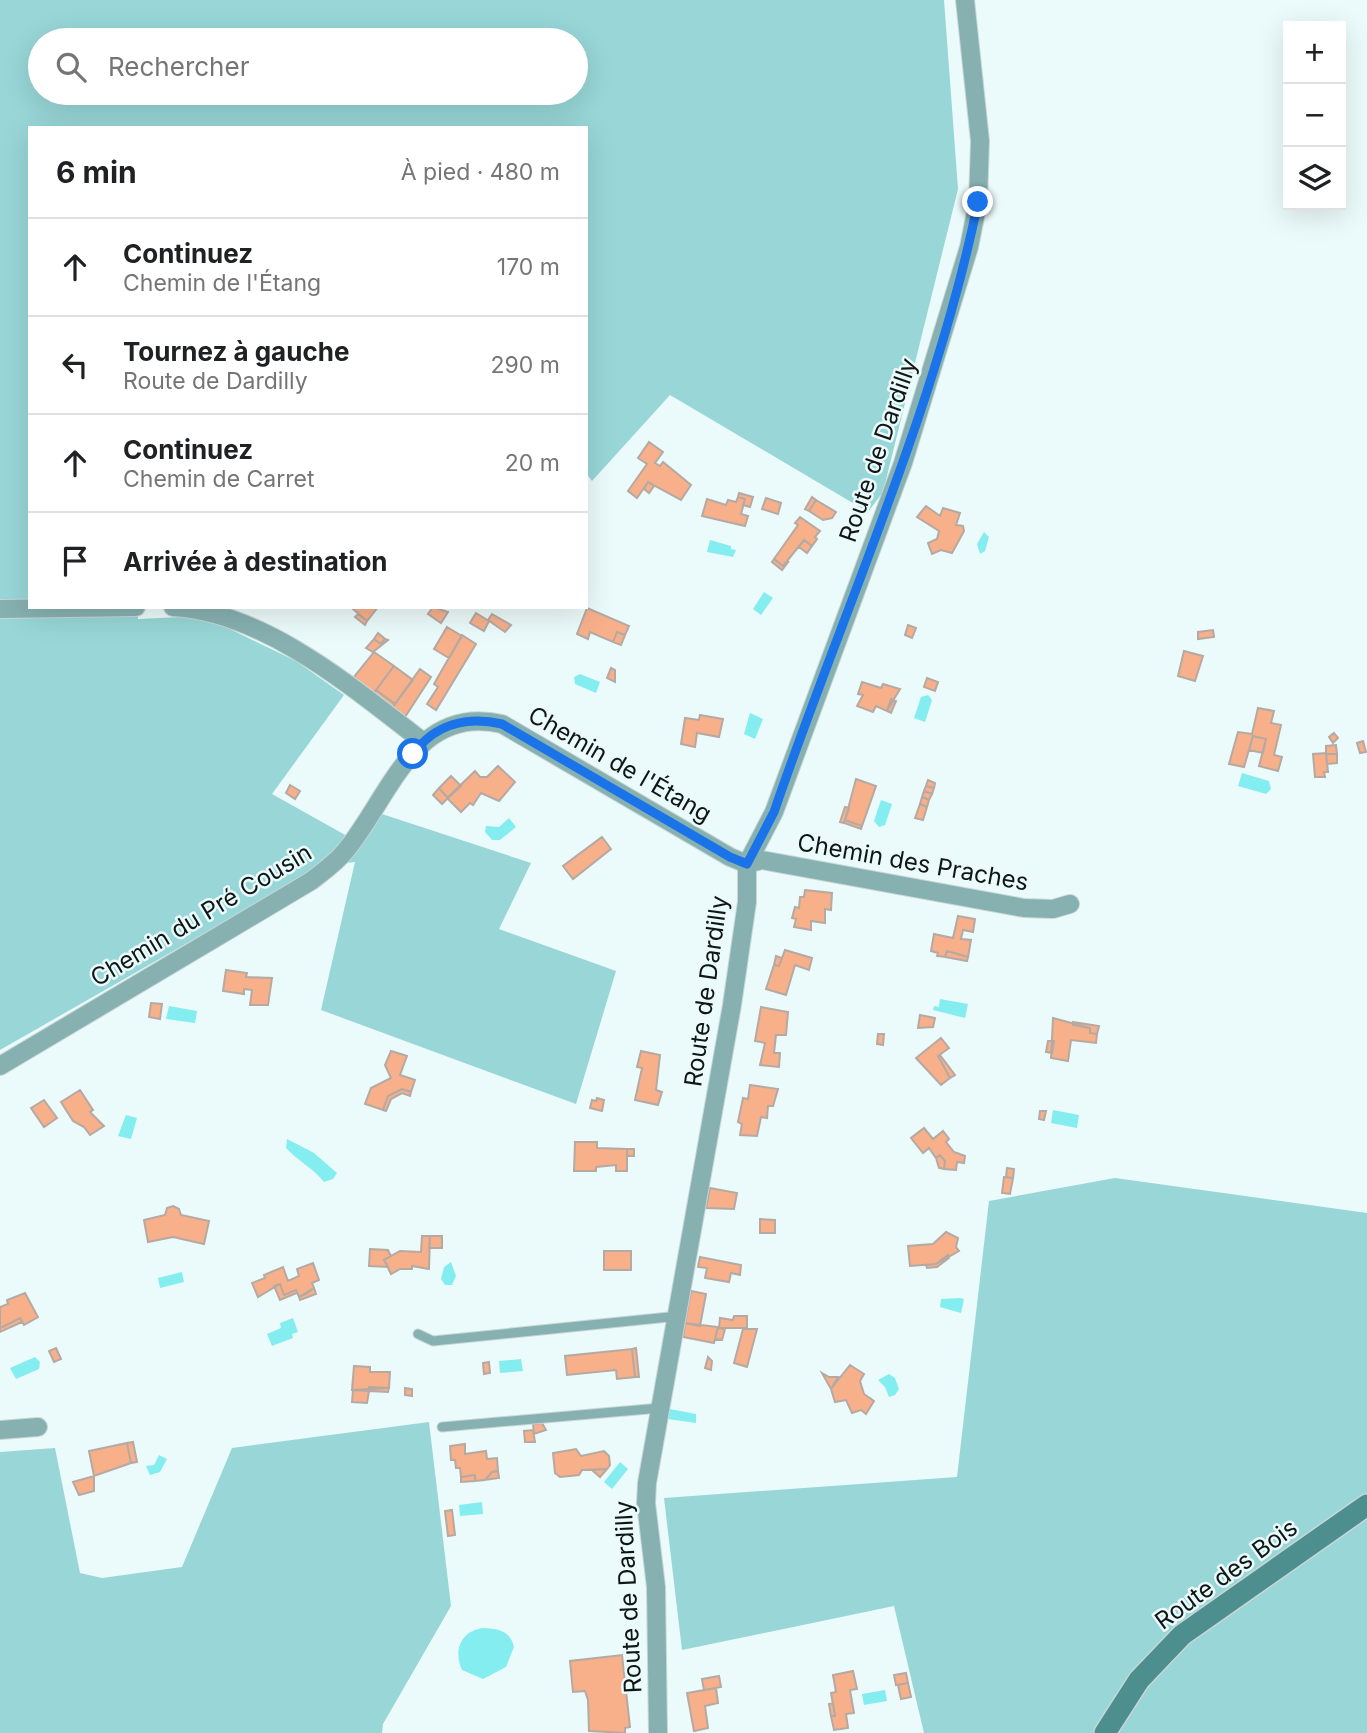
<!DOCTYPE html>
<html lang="fr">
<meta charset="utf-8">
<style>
body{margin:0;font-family:Inter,sans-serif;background:#f2f2f2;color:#202124}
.controls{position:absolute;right:21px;top:21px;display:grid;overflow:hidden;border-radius:0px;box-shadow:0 7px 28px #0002}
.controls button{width:63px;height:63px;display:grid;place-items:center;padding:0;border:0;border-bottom:2px solid #e0e0e0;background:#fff;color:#202124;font:35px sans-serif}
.stop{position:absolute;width:21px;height:21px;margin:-16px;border:5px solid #1a73e8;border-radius:50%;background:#fff}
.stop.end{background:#1a73e8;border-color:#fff;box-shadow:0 2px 7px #0008}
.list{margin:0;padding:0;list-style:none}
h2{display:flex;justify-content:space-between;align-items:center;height:91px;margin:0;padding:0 28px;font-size:30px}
h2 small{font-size:23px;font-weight:400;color:#757577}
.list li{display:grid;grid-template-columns:46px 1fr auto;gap:21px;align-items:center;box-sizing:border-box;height:98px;padding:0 28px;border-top:2px solid #e0e0e0}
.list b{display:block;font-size:26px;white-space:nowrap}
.list p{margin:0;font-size:23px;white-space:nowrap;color:#757577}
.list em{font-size:23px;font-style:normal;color:#757577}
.icon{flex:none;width:38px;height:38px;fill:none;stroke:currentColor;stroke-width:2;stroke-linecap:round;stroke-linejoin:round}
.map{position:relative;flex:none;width:1367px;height:1733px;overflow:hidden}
.search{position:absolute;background:#fff;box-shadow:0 7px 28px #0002;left:28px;top:28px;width:560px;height:77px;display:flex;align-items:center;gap:18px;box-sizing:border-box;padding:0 24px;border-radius:38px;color:#757577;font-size:26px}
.panel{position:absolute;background:#fff;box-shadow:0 7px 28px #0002;left:28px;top:126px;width:560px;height:483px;border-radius:0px}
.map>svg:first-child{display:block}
</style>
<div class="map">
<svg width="1367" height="1733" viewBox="0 0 1367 1733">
<rect width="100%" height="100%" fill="#ebfafa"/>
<path fill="#98d6d7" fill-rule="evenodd" d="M0,0H944L958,189L883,492L868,512L670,395L592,481L586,473V128H30V607H138V619L203,616L296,661L344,695L272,794L356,841L382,814L531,863L499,929L616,971L576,1104L321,1010L355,862L322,866L0,1050ZM40,40H576V93H40Z
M1115,1178L1367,1213V1733H924L894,1606L682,1650L664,1498L957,1477L989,1201Z
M429,1422L451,1606L383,1724L382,1733H0V1452L55,1448L80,1573L102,1578L182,1567L232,1448Z"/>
<path fill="#84edf0" d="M984,532L989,537L985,551L980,554L977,544Z
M710,540L731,546V549L736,550L733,557L707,552Z
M764,592L773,598L761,615L753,609Z
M580,674L600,682L596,693L575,684L574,677Z
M928,695L932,700L925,722L914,718L921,697Z
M750,713L763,719L755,739L744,734Z
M1242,773L1269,781L1271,789L1266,794L1238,786Z
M881,800L892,804L885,825L879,827L874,821Z
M509,818L516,827L500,840H492L485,832L486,826L499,827Z
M940,999L968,1004L965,1018L933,1010L934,1006L939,1007Z
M169,1006L197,1011L195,1023L166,1019Z
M1053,1110L1079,1115L1077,1128L1051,1123Z
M126,1115L137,1118L131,1139L118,1136Z
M287,1139L314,1153L337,1173L333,1179L324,1182C313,1168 298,1161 286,1148Z
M451,1262L456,1276L452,1285H445L441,1279L444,1267Z
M182,1272L184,1282L160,1288L158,1278Z
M960,1298L964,1299L961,1313L940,1307L941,1299Z
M293,1318L298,1332L292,1334L293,1338L272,1346L267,1334L281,1328L280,1323Z
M35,1357L40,1362L39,1369L16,1379L10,1368Z
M521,1359L523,1371L500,1373L499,1361Z
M889,1374L895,1378L899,1389L895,1395L889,1397L885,1387L878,1380Z
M670,1409L696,1414V1423L668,1419Z
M159,1455L167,1459L160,1472L150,1475L146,1466L154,1465Z
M620,1462L628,1469L612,1489L604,1482Z
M482,1502L483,1514L460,1516L459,1505Z
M483,1628C498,1629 510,1630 514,1647L506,1667L483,1679L462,1670C453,1650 461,1631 483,1628Z
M885,1690L887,1701L864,1705L862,1694Z"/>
<path fill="#f7b08a" stroke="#b5a9a3" stroke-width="2" d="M649,442L663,452L655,463L660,466L663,462L691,485L681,500L648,482L637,498L628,491L647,464L638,458Z
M648,482L654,486L649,493L644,489Z
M739,493L753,497L750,507L743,505L745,499L738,497Z
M738,497L745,499L741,514L748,516L745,526L702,516L707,499L726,505L728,500L736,502Z
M812,497L816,500L809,511L805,509Z
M766,498L781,503L778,514L762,509Z
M816,500L836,512L832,518L823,520L809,511Z
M926,506L940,516L943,508L960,513L956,525L963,526L964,531L952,553L941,550L932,554L928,543L937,539L939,531L917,517Z
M800,517L820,531L815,537L817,539L812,546L804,540L783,566L774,559L798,525L795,523Z
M804,540L812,546L807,553L799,547Z
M774,559L783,566L789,561L782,570L772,562Z
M354,607H378L367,621L353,609Z
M433,607L448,612L441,623L428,614Z
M587,608L629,626L625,635L617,632L613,642L590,632L588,639L577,634Z
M476,613L489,621L484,631L470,623Z
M358,614L367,621L365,625L355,617Z
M492,614L511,625L505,632L488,620Z
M908,625L916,628L912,638L905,635Z
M447,627L462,636L449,658L434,649Z
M1213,630L1214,637L1198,639V632Z
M617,632L625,635L621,645L613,642Z
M378,633L385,639L381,644L374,639Z
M462,635L476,644L436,710L427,704L438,687L434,684Z
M374,639L381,644L385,639L388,640L373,652L366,648Z
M1184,651L1203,656L1195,681L1178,676Z
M374,652L394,666L373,694L353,678Z
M394,666L413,680L395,704L376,690Z
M611,668L615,670V682L607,678Z
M420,669L431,677L405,717L392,708Z
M927,678L938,682L935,691L924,687Z
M862,682L881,688L883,684L900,689L887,711L876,706L873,712L857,706L863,695L858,694Z
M376,690L395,704L392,708L373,694Z
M891,699L896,701L891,713L887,711Z
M1258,708L1274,711L1271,723L1281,725L1274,755L1282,757L1278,771L1259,766L1266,739L1253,736L1244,767L1229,764L1238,732L1252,734Z
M700,715L723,719L719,737L697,733L695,747L681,744L685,718L699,720Z
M1334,733L1338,738L1333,743L1329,737Z
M1253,736L1266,739L1263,753L1249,750Z
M1363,741L1366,752L1360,753L1357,743Z
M1336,745L1337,754H1326V746Z
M1326,753L1328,772H1324L1325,777H1315L1313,754Z
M1326,754H1337V763L1327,764Z
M498,766L515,782L499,801L481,793L473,805L470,803L461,812L447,798L475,771L480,777H487Z
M451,776L461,786L448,798L439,788Z
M856,779L876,786L862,826L845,820Z
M928,780L935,783L934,788L926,786Z
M290,785L300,791L295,799L286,793Z
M926,786L934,788L932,794L924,791Z
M439,788L448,798L442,804L433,795Z
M924,791L932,794L929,800L922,797Z
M922,797L929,800L927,807L920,804Z
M920,804L927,807L923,820L915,818Z
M845,807L849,808L844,823L840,822Z
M845,820L862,826L861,829L844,823Z
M602,837L611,849L573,879L563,866Z
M805,890L832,893L831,910L825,909V923L811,921V930L794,927L796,919L792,918L795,907L799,908L800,897H804Z
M958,916L975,919L973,932L963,930L961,939L971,940L968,957L947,951L945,957L937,956L938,953L931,951L934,934L953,938Z
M785,950L812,958L809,970L795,965L786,995L766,989L774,965L779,966Z
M947,951L968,957L967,961L945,957Z
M776,956L782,958L779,966L774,965Z
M226,970L247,973L246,977L272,978L268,1005H250L252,990L244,989V994L223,991Z
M151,1003L162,1004L160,1019L149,1017Z
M761,1007L788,1012L786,1035H776L774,1053H780L779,1067L760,1065L765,1043L755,1041Z
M920,1015L935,1018L933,1027L918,1028Z
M1053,1018L1090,1028V1033L1097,1034L1096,1043L1071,1040L1068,1061L1051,1058Z
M1073,1022L1099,1026L1097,1034L1090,1033V1028L1073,1025Z
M878,1034H884L883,1045L877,1044Z
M941,1038L949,1048L938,1056L950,1078L941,1085L916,1058Z
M1048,1041H1054L1052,1053L1046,1052Z
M391,1051L407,1056L400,1075L415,1080L411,1092L402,1089L388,1096L383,1110L365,1104L371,1088L391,1078L385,1065Z
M641,1051L660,1055L656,1090L662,1092L658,1105L635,1100L642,1068L637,1067Z
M940,1055L955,1075L950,1078L938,1056Z
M750,1085L778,1089L773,1106H768L767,1118L761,1117L757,1136L740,1135L742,1124L738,1122L743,1098L748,1099Z
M402,1089L411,1092L410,1096L402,1093L391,1099L386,1111L383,1110L388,1096Z
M80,1090L93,1110L90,1112L104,1126L90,1135L84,1127L73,1121L61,1102Z
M597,1098L604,1100L602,1111L590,1108L592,1100L596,1101Z
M44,1100L57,1118L44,1127L31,1108Z
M1040,1111H1046L1044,1120L1039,1119Z
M924,1128L933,1139L943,1131L949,1139L946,1142L954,1152L965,1156L964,1163L957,1162L956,1170L944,1169L945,1161L940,1155L936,1158L929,1148L923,1153L911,1138Z
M575,1142H597V1148L627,1149V1171H616V1165L596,1167V1171H574Z
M627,1149H634V1156H627Z
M940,1155L945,1161L944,1169L939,1168L936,1158Z
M1007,1168L1014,1169L1013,1178L1006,1177Z
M1004,1177L1013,1178L1010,1194L1002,1193Z
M710,1188L737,1193L734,1209L706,1208Z
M173,1206L179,1209L181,1215L209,1221L204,1244L173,1237L148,1242L144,1220L165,1215L167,1208Z
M760,1219L775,1220V1233H760Z
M946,1232L958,1238L956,1247L959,1251L936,1264L910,1266L908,1246L933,1244Z
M422,1236H430L429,1269L412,1266V1269H400L391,1274L384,1260L400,1251L421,1252Z
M430,1236H442V1248H429Z
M370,1249L388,1250L391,1256L384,1260L388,1267L369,1266Z
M604,1251H631V1270H604Z
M948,1255L949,1258L937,1267L927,1268L926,1265L936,1264Z
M700,1257L741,1265L740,1275L731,1273L729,1282L705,1278L707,1268L698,1267Z
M313,1263L319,1280L312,1283L314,1288L306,1294L299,1297L296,1290L284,1295L280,1284L258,1297L252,1283L265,1278L264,1275L283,1267L288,1281L299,1276L297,1269Z
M280,1284L284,1295L296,1290L297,1293L280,1300L274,1286Z
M314,1288L316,1294L300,1300L299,1297Z
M691,1291L706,1294L700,1326L685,1323Z
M25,1293L38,1317L24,1325L20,1318L0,1328V1307L8,1304L7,1300Z
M734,1316H747V1328H719L720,1318L733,1320Z
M20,1318L22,1322L0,1332V1328Z
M685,1323L718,1327L714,1343L683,1337Z
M718,1328L725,1329L722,1340L715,1339Z
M743,1329H757L747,1367L734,1363Z
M56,1348L61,1359L54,1362L49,1351Z
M636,1348L639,1377H635L632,1349Z
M632,1349L635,1377L617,1379L616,1370L567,1375L565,1356Z
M708,1357L712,1361L711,1370L705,1368Z
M489,1362L490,1373L484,1374L483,1363Z
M850,1365L864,1374L860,1381L864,1394L874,1401L866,1414L861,1410L852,1413L846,1400L835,1402L831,1389Z
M354,1366L370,1367V1372H390L389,1388L352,1390Z
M822,1373L829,1377H838L831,1389Z
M369,1387L389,1388L388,1392L369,1391Z
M405,1388L412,1389V1396L405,1395Z
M353,1390L369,1391L367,1403L352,1402Z
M542,1423L546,1430L534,1434L533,1424Z
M533,1430L535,1442H525L524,1431Z
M133,1442L137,1462L131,1463L127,1443Z
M127,1443L131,1463L94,1476L89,1451Z
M465,1444V1454L486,1451L487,1459L497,1458L498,1471L492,1472L485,1480L475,1481V1475L461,1477L460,1468H456L455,1460H451L450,1446Z
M576,1449L581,1456L604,1451L609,1456L610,1465L607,1469L582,1470L579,1475L560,1477L555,1473L553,1453Z
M607,1469L600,1477L593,1471V1470Z
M498,1471L499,1478L485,1480L492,1472Z
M475,1475V1481L461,1482V1477Z
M94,1476V1491L79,1495L73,1482Z
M452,1510L455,1535L448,1536L445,1511Z
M622,1655L630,1727L625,1728V1733L589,1731L588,1700L585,1691L573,1692L570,1661Z
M853,1671L857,1689L850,1690L854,1713L846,1714L848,1728L834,1730L831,1716H835L831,1693L836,1692L833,1675Z
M906,1673L908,1683L896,1685L894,1675Z
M719,1676L721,1687L704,1690L702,1679Z
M908,1683L911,1697L901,1699L898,1685Z
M716,1688L718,1703L705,1706L708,1728L694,1731L687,1693Z
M833,1703L835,1716H831L829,1704Z"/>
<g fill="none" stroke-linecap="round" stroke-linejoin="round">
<g stroke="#c8d6d6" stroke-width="11">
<path id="lane" d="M418,1334L433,1341L679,1316
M442,1427L660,1408"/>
</g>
<g stroke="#c8d6d6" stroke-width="20">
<path id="street" d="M173,607C264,612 352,687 422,741
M0,609L136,607
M0,1066L311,881C324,871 337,862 347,849C391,794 416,704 502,724L730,857L747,864L762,860L1024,908L1053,909L1070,904
M0,1430L38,1427
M658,1733L656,1587L646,1503L647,1483L732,1005L747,902V864L774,812L903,463L969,247L978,202L980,141L965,0"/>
</g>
<g stroke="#c8d6d6" stroke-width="24">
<path id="secondary" d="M1105,1733L1139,1680L1182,1635L1367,1505"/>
</g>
<use href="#lane" stroke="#87b0b1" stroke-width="9"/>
<use href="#street" stroke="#87b0b1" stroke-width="18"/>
<use href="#secondary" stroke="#4d8e8f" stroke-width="21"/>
</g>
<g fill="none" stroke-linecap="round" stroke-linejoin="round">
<path stroke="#1a73e8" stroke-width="9" d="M413,754C435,724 467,716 502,724L730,857L747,864L774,812C843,610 935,412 978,202"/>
</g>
<g text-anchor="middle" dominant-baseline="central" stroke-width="5" stroke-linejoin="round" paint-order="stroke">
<g font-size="24" fill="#101616" stroke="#ebfafa">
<text transform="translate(878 450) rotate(-71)">Route de Dardilly</text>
<text transform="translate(620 764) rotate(30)">Chemin de l'Étang</text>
<text transform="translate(913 862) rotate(10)">Chemin des Praches</text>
<text transform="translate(201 915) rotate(-31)">Chemin du Pré Cousin</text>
<text transform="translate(706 991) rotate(-82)">Route de Dardilly</text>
<text transform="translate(1226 1574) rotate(-36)">Route des Bois</text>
<text transform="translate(628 1597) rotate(-93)">Route de Dardilly</text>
</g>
</g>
</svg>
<div class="controls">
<button>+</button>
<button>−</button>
<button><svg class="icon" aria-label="layers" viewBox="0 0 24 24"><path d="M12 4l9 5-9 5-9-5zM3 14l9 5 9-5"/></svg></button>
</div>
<div class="stop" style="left:413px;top:754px"></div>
<div class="stop end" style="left:978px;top:202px"></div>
<div class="search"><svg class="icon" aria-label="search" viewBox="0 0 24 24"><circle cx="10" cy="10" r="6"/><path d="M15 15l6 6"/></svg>Rechercher</div>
<section class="panel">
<h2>6 min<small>À pied · 480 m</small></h2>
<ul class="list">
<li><svg class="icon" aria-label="ahead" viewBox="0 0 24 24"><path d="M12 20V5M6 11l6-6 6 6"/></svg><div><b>Continuez</b><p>Chemin de l'Étang</p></div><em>170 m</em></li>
<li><svg class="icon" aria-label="left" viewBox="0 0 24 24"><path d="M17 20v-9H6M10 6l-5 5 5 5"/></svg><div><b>Tournez à gauche</b><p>Route de Dardilly</p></div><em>290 m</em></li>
<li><svg class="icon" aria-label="ahead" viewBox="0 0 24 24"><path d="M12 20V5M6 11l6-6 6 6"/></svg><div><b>Continuez</b><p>Chemin de Carret</p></div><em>20 m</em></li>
<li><svg class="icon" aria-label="arrive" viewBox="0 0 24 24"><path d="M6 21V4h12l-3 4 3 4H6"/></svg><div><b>Arrivée à destination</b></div></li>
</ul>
</section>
</div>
